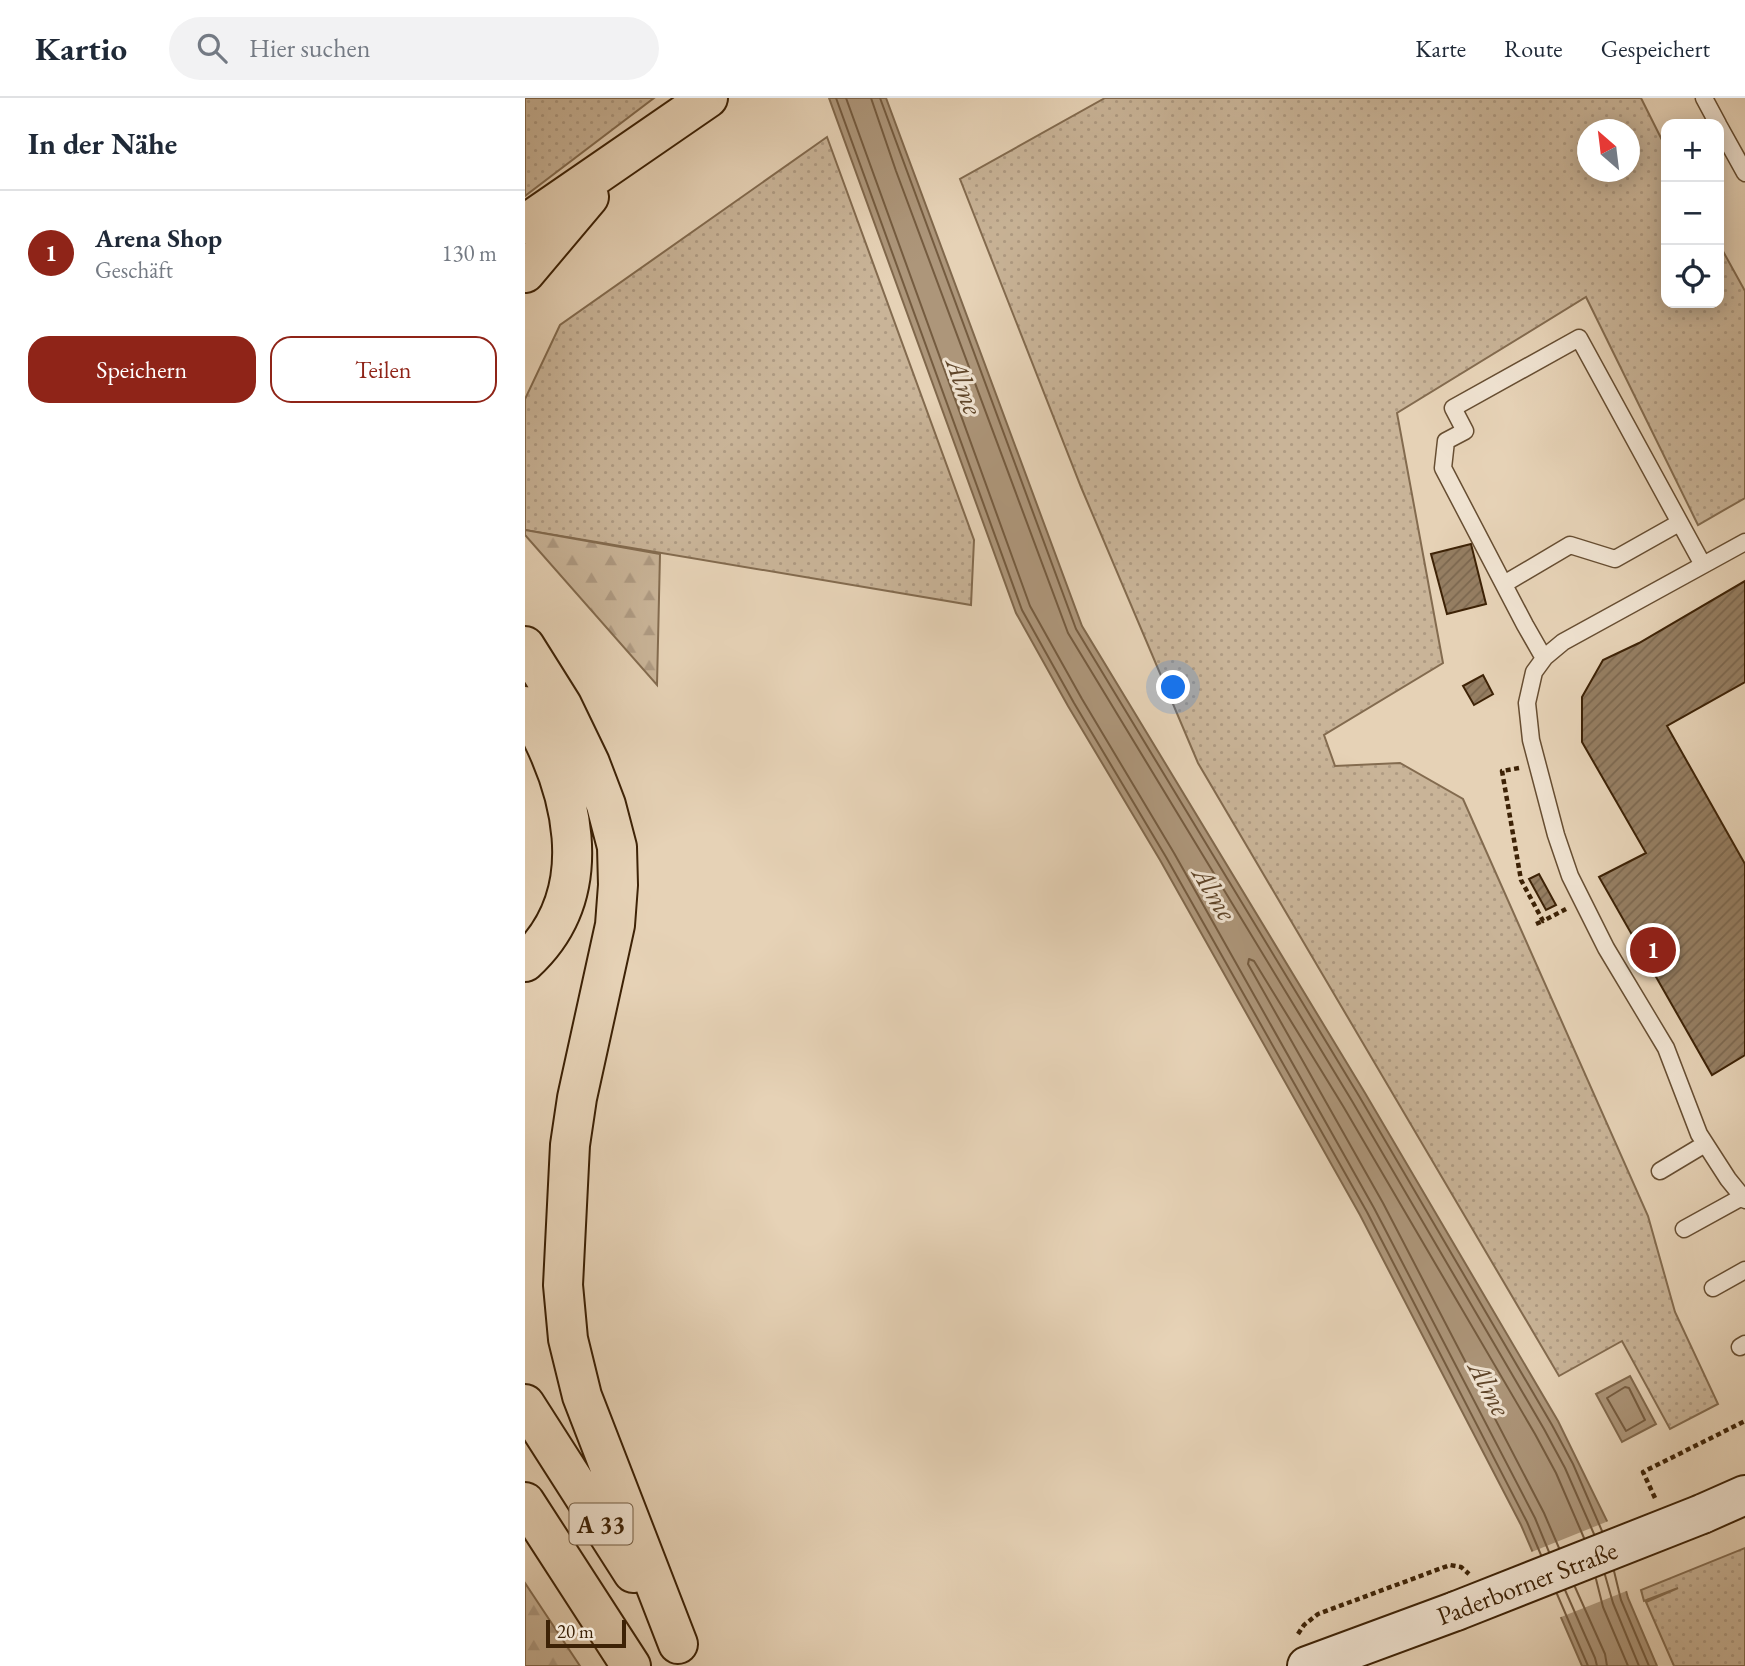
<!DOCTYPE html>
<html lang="de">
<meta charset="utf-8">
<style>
body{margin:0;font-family:"EB Garamond",serif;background:#f2f2f3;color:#1f2937}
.controls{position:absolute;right:21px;top:21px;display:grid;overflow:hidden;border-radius:14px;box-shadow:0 4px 18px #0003}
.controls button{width:63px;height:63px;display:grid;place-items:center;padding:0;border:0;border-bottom:2px solid #e0e1e3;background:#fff;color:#1f2937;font:35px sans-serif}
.compass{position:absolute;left:1052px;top:21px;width:63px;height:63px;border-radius:50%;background:#fff;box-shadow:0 4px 18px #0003;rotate:332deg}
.scale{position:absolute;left:21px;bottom:18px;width:80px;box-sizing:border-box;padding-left:7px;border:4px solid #3d2206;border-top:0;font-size:19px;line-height:24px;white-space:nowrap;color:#3d2206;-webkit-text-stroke:5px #efe2d0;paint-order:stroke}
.you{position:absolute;left:649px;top:590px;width:24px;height:24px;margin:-18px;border:5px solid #fff;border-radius:50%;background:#1a73e8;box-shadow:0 0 0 10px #1a73e833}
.badge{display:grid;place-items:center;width:46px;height:46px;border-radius:50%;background:#8f2418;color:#fff;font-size:23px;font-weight:700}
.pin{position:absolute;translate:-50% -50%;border:4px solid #fff;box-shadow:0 2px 7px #0006}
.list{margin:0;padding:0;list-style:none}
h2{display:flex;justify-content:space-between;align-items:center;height:91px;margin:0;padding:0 28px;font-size:30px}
h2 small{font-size:23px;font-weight:400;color:#747a83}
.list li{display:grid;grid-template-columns:46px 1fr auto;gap:21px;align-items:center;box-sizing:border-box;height:126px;padding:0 28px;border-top:2px solid #e0e1e3}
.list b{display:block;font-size:26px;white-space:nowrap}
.list p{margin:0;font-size:23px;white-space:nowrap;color:#747a83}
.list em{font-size:23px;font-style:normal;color:#747a83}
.actions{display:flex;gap:14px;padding:21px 28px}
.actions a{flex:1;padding:16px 0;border:2px solid #8f2418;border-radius:21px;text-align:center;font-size:24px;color:#8f2418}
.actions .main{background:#8f2418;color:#fff}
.icon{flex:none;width:38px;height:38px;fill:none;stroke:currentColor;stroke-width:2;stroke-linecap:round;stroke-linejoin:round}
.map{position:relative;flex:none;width:1220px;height:1568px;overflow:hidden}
header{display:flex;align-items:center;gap:42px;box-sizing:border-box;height:98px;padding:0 35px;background:#fff;border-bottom:2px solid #e0e1e3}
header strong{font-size:33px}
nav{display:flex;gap:38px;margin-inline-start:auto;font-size:24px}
.search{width:490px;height:63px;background:#f2f2f3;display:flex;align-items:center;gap:18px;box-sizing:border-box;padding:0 24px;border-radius:38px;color:#747a83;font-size:26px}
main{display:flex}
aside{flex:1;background:#fff}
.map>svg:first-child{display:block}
</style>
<header>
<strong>Kartio</strong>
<div class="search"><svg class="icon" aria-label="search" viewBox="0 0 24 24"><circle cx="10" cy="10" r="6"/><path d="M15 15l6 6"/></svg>Hier suchen</div>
<nav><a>Karte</a><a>Route</a><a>Gespeichert</a></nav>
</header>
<main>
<aside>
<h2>In der Nähe<small></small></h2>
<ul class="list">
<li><span class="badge">1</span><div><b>Arena Shop</b><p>Geschäft</p></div><em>130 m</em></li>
</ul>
<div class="actions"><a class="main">Speichern</a><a>Teilen</a></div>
</aside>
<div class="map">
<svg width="1220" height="1568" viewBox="0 0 1220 1568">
<defs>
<pattern id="grass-dots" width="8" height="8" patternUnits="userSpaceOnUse" patternTransform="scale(1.75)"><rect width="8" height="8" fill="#c9b498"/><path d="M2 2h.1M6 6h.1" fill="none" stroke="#ae9a82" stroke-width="1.8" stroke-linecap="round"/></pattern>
<pattern id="forest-firs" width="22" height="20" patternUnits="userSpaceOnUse" patternTransform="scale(1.75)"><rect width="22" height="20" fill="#c9b498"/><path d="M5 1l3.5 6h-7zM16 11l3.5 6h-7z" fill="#ae9a82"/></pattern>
<pattern id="building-hatch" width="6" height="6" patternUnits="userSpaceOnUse" patternTransform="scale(1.75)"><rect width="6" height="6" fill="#957e62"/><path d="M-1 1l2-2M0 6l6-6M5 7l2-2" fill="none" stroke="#7b674f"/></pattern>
</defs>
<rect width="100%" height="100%" fill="#e6d2b6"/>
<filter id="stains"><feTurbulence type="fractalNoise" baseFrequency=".00286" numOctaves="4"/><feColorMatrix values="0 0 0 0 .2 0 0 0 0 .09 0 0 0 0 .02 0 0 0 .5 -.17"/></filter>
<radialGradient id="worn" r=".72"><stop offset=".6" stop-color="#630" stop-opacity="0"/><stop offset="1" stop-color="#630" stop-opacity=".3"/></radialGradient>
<path fill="url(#grass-dots)" stroke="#836b4f" stroke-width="2" fill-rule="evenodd" d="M0,0H129L0,98Z
M580,0H1116L1141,50V205H1194V146L1220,193V400L1173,427L1061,199L872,315L918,565L799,637L810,668L875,665L938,701L1123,1118L1150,1214L1193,1306L1145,1331L1097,1243L1034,1278L673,665L556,389L435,81ZM1062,32H1104V74H1062Z
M302,39L449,442L446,507L0,432V301L35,227Z
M1220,1450V1568H1149L1121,1504L1153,1490L1119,1503L1116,1492Z"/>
<path fill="url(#forest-firs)" stroke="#836b4f" stroke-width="2" d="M0,432L135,456L132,587L0,437Z
M0,1485L55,1568H0Z"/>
<path fill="#ad967a" stroke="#80684c" stroke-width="2" d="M304,0H361L557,528L840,995L1033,1323L1082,1423L1103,1500L1132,1568H1057L996,1427L835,1117L635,762L543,608L491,515Z
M1105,1278L1131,1326L1097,1344L1071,1296Z"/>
<path fill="#e6d2b6" d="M1086,1422L1104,1492L1031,1521L1004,1455Z"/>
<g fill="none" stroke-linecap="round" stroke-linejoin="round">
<path stroke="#755c40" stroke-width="2" d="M311,0L497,512L549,605L641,759L842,1114L1002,1424L1016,1457
M321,0L505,508L557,601L649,755L849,1110L1010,1420L1024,1454
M346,0L371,73L543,535L827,1003L1019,1331L1040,1370L1069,1436
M355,0L551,531L834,998L1027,1327L1048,1366L1077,1433
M1100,1289L1104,1290L1120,1322L1101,1333L1082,1300Z
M1034,1450L1019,1415L858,1105L723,866L724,861L729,863L818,1008L1010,1336L1031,1375L1059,1440
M1089,1473L1096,1502L1124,1568
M1080,1477L1088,1505L1114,1568
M1071,1481L1078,1509L1103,1568
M1050,1489L1080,1556L1082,1568
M1040,1492L1070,1560L1072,1568
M1032,1496L1063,1568"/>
</g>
<path fill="url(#building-hatch)" stroke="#3d2206" stroke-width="2" d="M946,446L961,506L922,516L906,456Z
M1220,483V584L1142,628L1220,766V957L1187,977L1074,779L1121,755L1057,644V599L1078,562L1114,545Z
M958,577L968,596L949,607L938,588Z
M1014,776L1031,807L1021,812L1004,781Z"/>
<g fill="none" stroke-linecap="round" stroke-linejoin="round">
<g stroke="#674e32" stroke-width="19">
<path id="lane" d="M1179,0L1193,26
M1194,28L1220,75
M1220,444L1038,544L1020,559L1009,574L1002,605L1006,642L1031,737L1045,778L1081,850L1141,950L1174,1036L1203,1081L1220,1102
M979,486L1045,447L1090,461L1154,425
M1020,559L1016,555L1000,527L918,370L921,343L940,333L928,310L1054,240L1178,467
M1135,1073L1180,1046
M1159,1131L1217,1099
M1188,1190L1220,1172
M1215,1249L1220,1246"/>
</g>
<g stroke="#3d2206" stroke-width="42">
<path id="secondary" d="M1177,1416L1220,1397
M782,1568L931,1513"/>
</g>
<g stroke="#3d2206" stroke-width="42">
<path id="highway" d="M0,126L183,0
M0,175L64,99
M0,548L37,607L65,665L81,707L92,749L93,787L90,827L52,1000L45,1047L38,1187L43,1241L57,1298L153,1546
M0,608C47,686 77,793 0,864
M0,1306L108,1475
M0,1404L106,1568"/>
</g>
<path stroke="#3d2206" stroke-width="4.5" stroke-dasharray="5 3.5" stroke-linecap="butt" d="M994,670L977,673L996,782L1018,823L1041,811
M1011,826L1018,823
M1130,1400L1118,1374L1220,1323
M773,1536L779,1527L793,1516L925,1467L936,1469L944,1476"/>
<use href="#lane" stroke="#efe2d0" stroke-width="16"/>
<use href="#secondary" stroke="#efe2d0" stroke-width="38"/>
<use href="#highway" stroke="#e6d2b6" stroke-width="38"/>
<g stroke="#3d2206" stroke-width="42" stroke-linecap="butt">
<path id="secondary-bridge" d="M931,1513L1177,1416"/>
</g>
<use href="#secondary-bridge" stroke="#efe2d0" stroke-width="38"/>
</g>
<g text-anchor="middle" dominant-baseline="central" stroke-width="6" stroke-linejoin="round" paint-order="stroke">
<rect fill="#efe2d0" stroke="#725c43" stroke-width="2" x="44.5" y="1405.5" width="63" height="41" rx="5"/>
<g font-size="24" font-weight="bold" fill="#3d2206">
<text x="76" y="1426">A 33</text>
</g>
<g font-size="26" fill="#3d2206" stroke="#efe2d0">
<text transform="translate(1002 1485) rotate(-21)">Paderborner Straße</text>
</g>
<g font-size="28" font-style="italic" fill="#5f4529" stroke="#efe2d0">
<text transform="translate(440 288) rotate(70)">Alme</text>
<text transform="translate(690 795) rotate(59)">Alme</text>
<text transform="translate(965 1290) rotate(62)">Alme</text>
</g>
</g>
<rect width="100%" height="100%" filter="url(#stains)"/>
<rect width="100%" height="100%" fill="url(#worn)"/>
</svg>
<div class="controls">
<button>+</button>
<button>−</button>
<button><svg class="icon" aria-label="locate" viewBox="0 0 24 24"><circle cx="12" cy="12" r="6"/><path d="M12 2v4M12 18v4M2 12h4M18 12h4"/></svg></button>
</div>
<svg class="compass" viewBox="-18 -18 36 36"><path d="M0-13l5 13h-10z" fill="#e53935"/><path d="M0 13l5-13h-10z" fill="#747a83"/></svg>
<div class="scale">20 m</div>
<div class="you"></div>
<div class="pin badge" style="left:1128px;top:852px">1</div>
</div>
</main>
